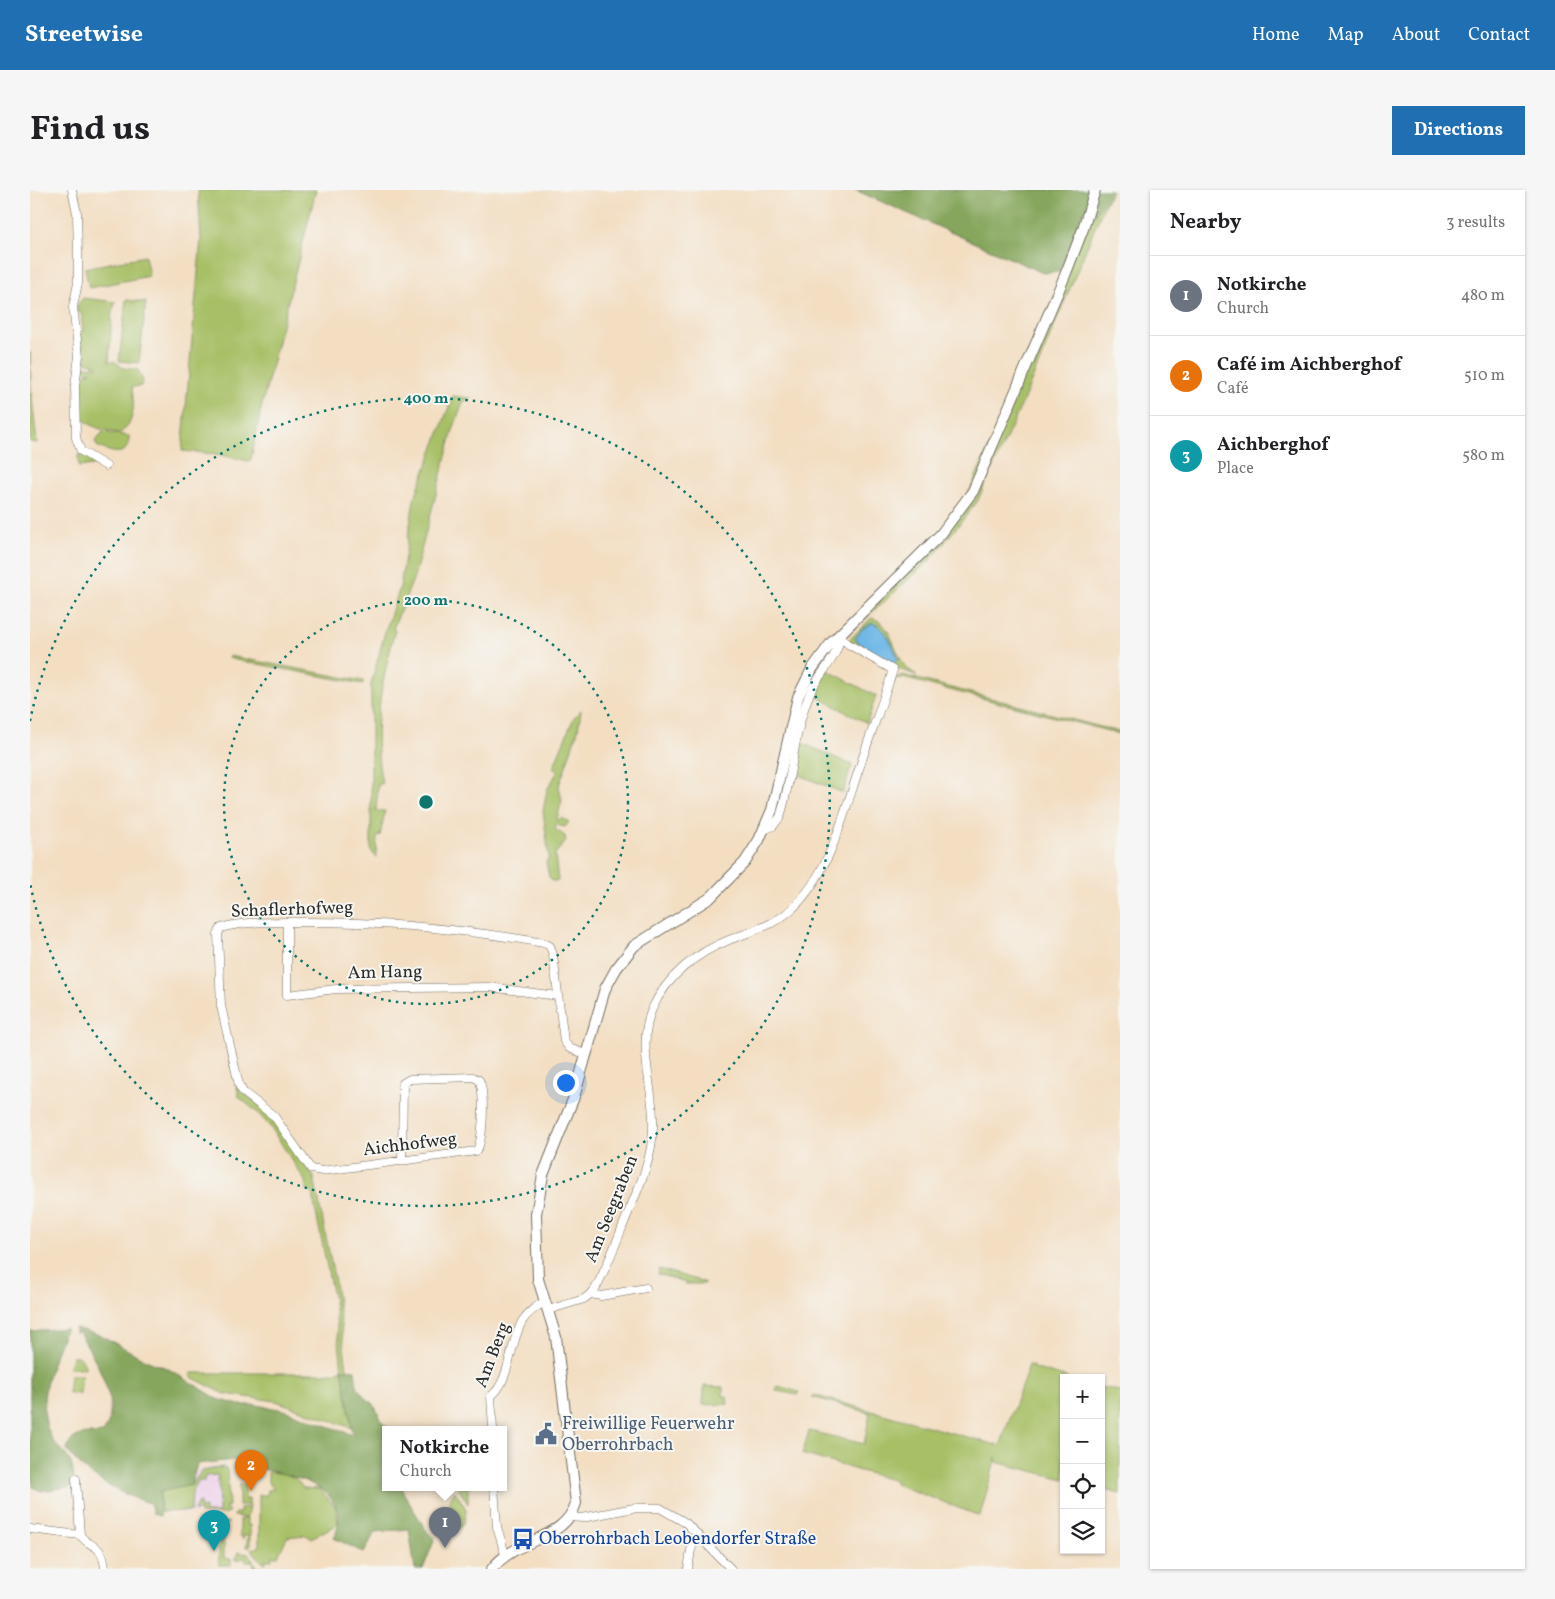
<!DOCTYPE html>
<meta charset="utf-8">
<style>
body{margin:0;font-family:Vollkorn,serif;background:#f6f6f6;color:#202124}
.controls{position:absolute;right:15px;bottom:15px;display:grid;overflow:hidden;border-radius:0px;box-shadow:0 1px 4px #0004}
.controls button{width:45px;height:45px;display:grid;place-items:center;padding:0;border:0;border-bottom:1px solid #e0e0e0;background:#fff;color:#202124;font:25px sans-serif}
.you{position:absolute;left:535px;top:892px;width:18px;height:18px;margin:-12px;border:4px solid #fff;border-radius:50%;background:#1a73e8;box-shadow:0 0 0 8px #1a73e833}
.badge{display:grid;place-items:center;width:32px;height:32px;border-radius:50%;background:#1f6fb2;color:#fff;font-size:16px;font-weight:700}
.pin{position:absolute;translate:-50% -41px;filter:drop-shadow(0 1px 2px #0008)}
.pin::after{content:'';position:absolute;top:26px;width:18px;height:15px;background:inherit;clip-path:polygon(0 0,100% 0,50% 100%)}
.popup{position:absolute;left:352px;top:1236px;width:125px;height:65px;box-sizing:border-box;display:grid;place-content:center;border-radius:0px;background:#fff;filter:drop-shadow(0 1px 4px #0005);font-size:16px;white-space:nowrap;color:#757577}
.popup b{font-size:19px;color:#202124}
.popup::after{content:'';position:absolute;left:50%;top:100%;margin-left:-10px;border:10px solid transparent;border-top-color:#fff}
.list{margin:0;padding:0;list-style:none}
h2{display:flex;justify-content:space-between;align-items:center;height:65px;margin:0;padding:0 20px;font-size:21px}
h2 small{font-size:16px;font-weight:400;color:#757577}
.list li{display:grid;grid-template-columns:32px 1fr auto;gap:15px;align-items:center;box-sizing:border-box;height:80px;padding:0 20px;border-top:1px solid #e0e0e0}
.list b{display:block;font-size:19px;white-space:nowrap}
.list p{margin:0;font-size:16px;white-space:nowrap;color:#757577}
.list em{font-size:16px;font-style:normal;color:#757577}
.icon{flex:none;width:28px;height:28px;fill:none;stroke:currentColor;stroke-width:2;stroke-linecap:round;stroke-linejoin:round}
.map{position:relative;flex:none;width:1090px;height:1379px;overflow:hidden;border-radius:0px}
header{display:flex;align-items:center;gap:30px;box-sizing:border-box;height:70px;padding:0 25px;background:#1f6fb2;color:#fff}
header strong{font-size:24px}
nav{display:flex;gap:28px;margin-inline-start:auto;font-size:18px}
.intro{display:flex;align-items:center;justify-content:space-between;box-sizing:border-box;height:120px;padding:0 30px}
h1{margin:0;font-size:35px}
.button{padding:12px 22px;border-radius:0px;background:#1f6fb2;color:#fff;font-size:18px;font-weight:700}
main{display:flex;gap:30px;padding:0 30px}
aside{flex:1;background:#fff;border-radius:0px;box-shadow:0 1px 4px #0004}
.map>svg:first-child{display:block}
</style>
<header>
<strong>Streetwise</strong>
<nav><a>Home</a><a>Map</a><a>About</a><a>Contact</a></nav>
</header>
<div class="intro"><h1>Find us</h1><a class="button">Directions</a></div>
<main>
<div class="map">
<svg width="1090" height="1379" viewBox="0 0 1090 1379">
<rect width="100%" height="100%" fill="#f6f6f2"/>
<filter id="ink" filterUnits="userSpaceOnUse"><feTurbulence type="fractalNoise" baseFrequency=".02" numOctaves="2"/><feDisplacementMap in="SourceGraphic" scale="10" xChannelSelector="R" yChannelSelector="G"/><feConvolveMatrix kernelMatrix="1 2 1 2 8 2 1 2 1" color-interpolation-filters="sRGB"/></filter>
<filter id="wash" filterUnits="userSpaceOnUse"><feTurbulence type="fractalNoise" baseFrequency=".0096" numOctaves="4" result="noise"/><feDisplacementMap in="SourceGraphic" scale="20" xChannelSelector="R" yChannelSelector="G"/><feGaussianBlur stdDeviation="1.12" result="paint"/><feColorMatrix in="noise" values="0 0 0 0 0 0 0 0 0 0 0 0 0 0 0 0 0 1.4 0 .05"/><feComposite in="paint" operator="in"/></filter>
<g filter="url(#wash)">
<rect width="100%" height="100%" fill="#f3dec2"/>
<path fill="#edd1e9" d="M193,1276L198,1279V1324L131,1322L130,1302L161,1295L167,1280Z"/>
<path fill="#a7c066" stroke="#697648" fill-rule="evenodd" d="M168,0H286L231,219L221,269L218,271L186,264L152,261L171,49Z
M1072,13L1075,14L991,216L947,312L902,368L816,446L927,330L1063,17L1065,25Z
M115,66L119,86L59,98L55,78Z
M53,108L86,112L82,121L79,172L84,171L93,178L108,180L113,191L111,196L102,197C104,214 106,232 90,243C73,240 63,239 50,226V187L61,182H56L53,176L67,177L68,176L56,172L55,166H52L48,140L53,142L51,122H47V116Z
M96,110L116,112L109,173L89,171Z
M0,162L1,199L7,253L0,252Z
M423,206L441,208L433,212L423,240L384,387L363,439L365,440C351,498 341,536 352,594H348L346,621H355L350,646H347L346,667L341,661V494L355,442L370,397L384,310Z
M73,242L99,246C100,268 82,264 67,256L65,251Z
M53,264L69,274L49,277L48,265Z
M841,428C861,431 864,462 875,476C878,480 884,483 887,485C862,478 839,467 819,450ZM848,435L856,445L868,468L827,451C830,437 835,436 848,435Z
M199,466L333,491V494L206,470L198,468Z
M797,480L846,506L837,533L784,505Z
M872,485L1090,542V544L873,488L864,489Z
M551,520L548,540L529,596L532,610L526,632L531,628L539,632L535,637L526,635L525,639L535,646L536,651L525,664L528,691H522L519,687L516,672L519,668L513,621L517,600L528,581L523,578L544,527Z
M770,552L822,575L813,603L765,583Z
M194,844L207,897L238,923L284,987L305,1092L317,1179H312L322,1238L246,1211L195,1204L161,1187V1183H304L312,1179L304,1111L282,1003L276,1000L275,991L242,939L228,923L209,907Z
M629,1079L674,1092V1094H655V1092L628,1084Z
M43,1166L51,1168L56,1178H38Z
M999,1175L1003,1176V1178L1038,1188H1034V1289L966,1272V1267L950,1326L873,1297L865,1294V1291L772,1264L779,1241L834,1254L840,1223L782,1207L783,1205L970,1256Z
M40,1185L52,1186L50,1204L38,1203Z
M674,1196L693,1197V1206H697L698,1214L673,1215Z
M748,1196L769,1202L767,1205L747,1201L745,1198Z
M1071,1197L1090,1201V1304L1071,1299Z
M193,1277L197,1279L199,1316L195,1317L199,1321L195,1324H170V1321H164L167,1314L170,1313V1318L175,1317V1323H189L188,1285L175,1286L174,1291H169L162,1303L161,1321L131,1322L130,1302L161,1295L172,1281Z
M238,1282C256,1284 262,1282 273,1298L289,1299L305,1316L308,1334L281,1348L276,1345L257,1347L248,1366H242V1370H235L236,1373H233L221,1359L229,1357V1305H237L238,1300L244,1299L238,1292Z
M209,1294H214L215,1309H219V1315H209Z
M428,1297H438V1314L429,1299Z
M425,1301L436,1319C436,1336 427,1345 411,1344L402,1336L411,1334L415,1327H420L419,1310Z
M219,1317L217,1328L204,1326L205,1323H210V1318Z
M210,1329H217V1335H220V1357H216L218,1346L214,1345L213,1349L210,1346Z
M178,1332L199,1333H194V1351H189L188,1335H178Z
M189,1353H194V1368L201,1369V1375H189Z
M208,1362L218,1364L227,1376L224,1377L223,1371H216L215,1368L206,1370L205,1367H208Z"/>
<path fill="#85a65b" stroke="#586843" d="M825,0H1082L1075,14L1072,13L1065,25L1053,21L1030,82L1013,83Z
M36,1138C22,1173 3,1211 22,1249C27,1258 37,1264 41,1273C43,1280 44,1289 45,1296L11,1301L3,1297L0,1279V1141Z
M45,1138L70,1145L120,1172L137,1178L188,1209L209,1215H226L254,1220L323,1245L312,1179L325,1180L327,1197L336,1209L343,1213L354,1235L361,1239H356V1297H373V1302L397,1342L405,1348L393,1379H385L379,1339L345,1342L334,1363L304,1348C325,1300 267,1286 232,1279L231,1275L204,1270L167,1274L161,1295L130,1302V1326L123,1324L120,1313C90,1305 55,1285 37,1260C42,1241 57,1245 73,1243C94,1216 64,1167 49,1142L45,1143Z"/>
<path fill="#6eb7e6" stroke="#4c7188" d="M842,433C856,436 863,457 868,468L866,472C854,475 834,456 825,449L832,439Z"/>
</g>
<g filter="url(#ink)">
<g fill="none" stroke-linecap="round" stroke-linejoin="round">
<g stroke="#716a60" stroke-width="9">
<path id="street" d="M42,0L47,23L48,63V93L43,117L49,166L45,196L46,248L51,261L76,276
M734,640L743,636L750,627C763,587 763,542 780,503C788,484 811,465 809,446
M257,732V805L306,799L459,797L527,806
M372,971L373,893L380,889L443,887L449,890C455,900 454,953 446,961L439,962L292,981L281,979L244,926L213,902L209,895L191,816L188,744L191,738C214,731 250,732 275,732C355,732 434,739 514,753L520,756L523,765L534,851L539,858L555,864
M561,1104L571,1106L616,1098
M518,1120L554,1109L564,1101C577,1078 586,1053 596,1028C608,999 622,971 623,938C625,899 606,857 622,819C637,786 666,763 699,750C722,741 743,736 762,719C801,682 814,622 831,573C841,542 853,512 863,480L818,454L809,446
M463,1239L461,1206C480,1193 480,1150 493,1130C498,1122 506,1117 514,1112
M46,1289L50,1345C60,1359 73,1352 75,1379
M464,1297L467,1337L475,1364
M541,1327L552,1328L604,1318H630L656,1333L701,1379
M0,1339L50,1345
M658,1379L661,1360L667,1344"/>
</g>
<g stroke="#716a60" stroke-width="12">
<path id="secondary" d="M462,1379C485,1348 535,1351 546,1313L526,1147L508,1089L506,1024L513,985L544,907L575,799L586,779L604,756L680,708L715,672L729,650L742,620L768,507L782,479L801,453L911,344L943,301L1036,83L1053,39L1065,0"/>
</g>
<use href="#street" stroke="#fff" stroke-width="8"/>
<use href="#secondary" stroke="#fff" stroke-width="10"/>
</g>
</g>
<g fill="none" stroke="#0f766e" stroke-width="2.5" stroke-dasharray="2.5 5">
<circle cx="396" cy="612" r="202"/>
<path d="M0 531A404 404 0 1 1 0 693"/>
</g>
<defs>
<g id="civic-bare" transform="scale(1.725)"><path d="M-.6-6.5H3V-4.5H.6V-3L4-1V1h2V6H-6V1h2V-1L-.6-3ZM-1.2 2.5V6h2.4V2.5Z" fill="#5c6f8a" stroke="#f6f6f2" stroke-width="2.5" paint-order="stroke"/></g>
<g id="bus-bare" transform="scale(1.725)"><path d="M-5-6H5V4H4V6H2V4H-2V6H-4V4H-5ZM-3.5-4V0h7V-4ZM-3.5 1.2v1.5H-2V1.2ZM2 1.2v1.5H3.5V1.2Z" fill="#1a4fb4" stroke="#f6f6f2" stroke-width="2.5" paint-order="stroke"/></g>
</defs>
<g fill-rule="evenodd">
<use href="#civic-bare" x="516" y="1244"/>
<use href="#bus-bare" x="493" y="1349"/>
</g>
<g text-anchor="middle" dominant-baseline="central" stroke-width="4" stroke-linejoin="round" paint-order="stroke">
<g font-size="18" fill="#2b2b2b" stroke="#f6f6f2">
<text transform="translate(262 720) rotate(-2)">Schaflerhofweg</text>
<text transform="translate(355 783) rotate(-1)">Am Hang</text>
<text transform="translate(380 955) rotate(-7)">Aichhofweg</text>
<text transform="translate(582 1019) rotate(-68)">Am Seegraben</text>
<text transform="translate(463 1165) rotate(-69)">Am Berg</text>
</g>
<g font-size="18" fill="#4e5e75" stroke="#f6f6f2" text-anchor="start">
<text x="532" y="1234">Freiwillige Feuerwehr<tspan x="532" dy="21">Oberrohrbach</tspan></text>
</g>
<g font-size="18" fill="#164399" stroke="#f6f6f2" text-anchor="start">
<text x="509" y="1349">Oberrohrbach Leobendorfer Straße</text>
</g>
</g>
<circle cx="396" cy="612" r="8" fill="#0f766e" stroke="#f6f6f2" stroke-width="2.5"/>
<g font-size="15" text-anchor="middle" font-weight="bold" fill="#0f766e" stroke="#f6f6f2" stroke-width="4" stroke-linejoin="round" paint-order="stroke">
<text x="396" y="213">400 m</text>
<text x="396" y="415">200 m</text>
</g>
</svg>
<div class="controls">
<button>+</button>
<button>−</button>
<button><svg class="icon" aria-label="locate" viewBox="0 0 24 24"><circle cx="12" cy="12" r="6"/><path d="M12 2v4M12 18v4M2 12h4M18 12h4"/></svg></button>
<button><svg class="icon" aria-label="layers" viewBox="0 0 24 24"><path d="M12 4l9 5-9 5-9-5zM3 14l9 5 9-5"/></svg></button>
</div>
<div class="you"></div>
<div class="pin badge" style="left:415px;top:1358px;background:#6b7280">1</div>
<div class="popup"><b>Notkirche</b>Church</div>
<div class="pin badge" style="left:221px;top:1301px;background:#e8710a">2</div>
<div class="pin badge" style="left:184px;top:1361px;background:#0f9aa8">3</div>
</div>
<aside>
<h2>Nearby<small>3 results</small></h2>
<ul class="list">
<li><span class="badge" style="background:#6b7280">1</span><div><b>Notkirche</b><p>Church</p></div><em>480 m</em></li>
<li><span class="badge" style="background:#e8710a">2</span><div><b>Café im Aichberghof</b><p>Café</p></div><em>510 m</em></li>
<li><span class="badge" style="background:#0f9aa8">3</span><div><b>Aichberghof</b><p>Place</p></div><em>580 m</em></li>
</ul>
</aside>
</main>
